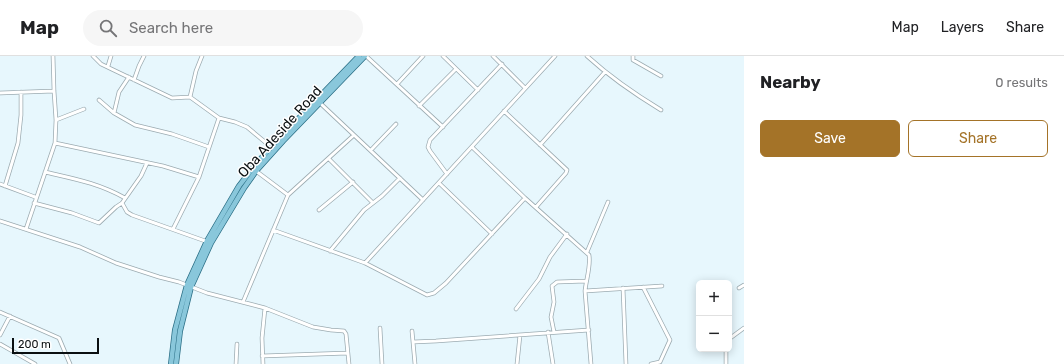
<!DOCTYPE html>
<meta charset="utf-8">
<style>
body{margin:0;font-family:Rubik,sans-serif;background:#f6f6f6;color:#202124}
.controls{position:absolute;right:12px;bottom:12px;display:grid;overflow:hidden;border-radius:6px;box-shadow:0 2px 10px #0003}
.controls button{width:36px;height:36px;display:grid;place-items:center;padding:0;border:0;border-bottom:1px solid #e0e0e0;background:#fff;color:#202124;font:20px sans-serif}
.scale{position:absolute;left:12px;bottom:10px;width:87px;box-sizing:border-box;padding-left:4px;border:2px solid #0a0f11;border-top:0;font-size:11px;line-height:14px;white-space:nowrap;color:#0a0f11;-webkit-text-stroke:3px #fff;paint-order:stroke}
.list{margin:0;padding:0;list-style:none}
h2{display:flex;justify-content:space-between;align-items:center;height:52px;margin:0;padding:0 16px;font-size:17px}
h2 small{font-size:13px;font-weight:400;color:#757577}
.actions{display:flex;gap:8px;padding:12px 16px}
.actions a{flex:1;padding:9px 0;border:1px solid #a47328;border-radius:6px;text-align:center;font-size:14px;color:#a47328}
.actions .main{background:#a47328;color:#fff}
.icon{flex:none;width:22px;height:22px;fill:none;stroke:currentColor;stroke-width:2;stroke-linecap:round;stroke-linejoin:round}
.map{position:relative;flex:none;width:744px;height:308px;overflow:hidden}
header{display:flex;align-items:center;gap:24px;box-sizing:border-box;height:56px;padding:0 20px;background:#fff;border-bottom:1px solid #e0e0e0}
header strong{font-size:19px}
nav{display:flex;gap:22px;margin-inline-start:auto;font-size:14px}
.search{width:280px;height:36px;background:#f6f6f6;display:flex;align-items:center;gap:10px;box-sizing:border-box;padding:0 14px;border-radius:22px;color:#757577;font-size:15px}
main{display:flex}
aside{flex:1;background:#fff}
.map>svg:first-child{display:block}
</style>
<header>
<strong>Map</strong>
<div class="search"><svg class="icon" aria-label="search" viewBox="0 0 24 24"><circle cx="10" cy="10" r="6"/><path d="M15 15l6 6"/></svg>Search here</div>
<nav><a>Map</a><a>Layers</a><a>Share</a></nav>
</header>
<main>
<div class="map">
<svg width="744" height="308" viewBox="0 0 744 308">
<rect width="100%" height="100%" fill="#e7f7fd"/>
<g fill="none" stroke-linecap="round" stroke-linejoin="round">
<g stroke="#9cabb1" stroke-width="4.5">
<path id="street" d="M93,0L101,8L172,42L190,41L219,62L235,66L247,71L271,91
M366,0L443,71
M443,0L478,34
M493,0L525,32
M587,0C611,22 633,37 661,54
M633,0V4L661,20
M108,10L111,0
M134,24L139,10L144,0
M397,28L423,0
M0,37L54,35
M190,41L196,15L202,0
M99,44L114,57L135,69L172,78L209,91
M320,47L423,144
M419,50L456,13
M504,55L567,114L566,117L536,151
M114,57L119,36L129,21
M56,64L84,53
M55,87L163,110L199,121
M540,89L605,16
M472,91L525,142L589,199C591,210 586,224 585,235L591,308
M371,94L396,68
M329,103L373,147
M256,115L288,139
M45,116C75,123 98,127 125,142
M447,118L430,95L428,91L430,84L502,8
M439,127L492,178
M0,128L35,141
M5,130L18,87L21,59V36
M34,147L72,157L99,167L116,151L122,147L141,120L147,107
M122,147L127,156L132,159L208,186
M319,154L353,126
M0,165L80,191L116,207L159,221L179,226L207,237L265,252L313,271L331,274L344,275L346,278L349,308
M26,173L55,87L56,64L54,35L53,0
M173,173L199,121L219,62
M273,174L365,207L427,239L434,237L446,227L525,142
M330,195L364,154L382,140L400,122
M587,196L608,146
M365,207L555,0
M643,231L670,284L660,306L651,308
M623,232L626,308
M739,232L744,229
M585,235L662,230
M243,246L288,139L354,79
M516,253L539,223L550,201L567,178
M0,256L59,282L70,308
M380,272L382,308
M412,275L415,308
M548,276L553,308
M554,276L551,261L554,246L552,230L557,226L586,225
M0,279L10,260
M729,283L744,272
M413,286L436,285L589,274
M0,288L35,308
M262,300L348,297
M236,308L237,288
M263,308L262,282L265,252
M517,308L520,279
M726,308V293"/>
</g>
<g stroke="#2a6e85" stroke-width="6">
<path id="primary" d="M171,308L175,274L187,229L207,185L239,130L252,113L271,91L359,0
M176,308L180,275L191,231L211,187L244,132L256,115L283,85L365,0"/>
</g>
<use href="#street" stroke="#fff" stroke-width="3"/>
<use href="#primary" stroke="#89c7db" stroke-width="4.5"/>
</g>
<g text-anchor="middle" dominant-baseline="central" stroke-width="3" stroke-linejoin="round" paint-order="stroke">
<g font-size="14" fill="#0a0f11" stroke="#fff">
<text transform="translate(280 76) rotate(-48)">Oba Adeside Road</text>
</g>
</g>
</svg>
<div class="controls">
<button>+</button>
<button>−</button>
</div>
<div class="scale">200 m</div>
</div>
<aside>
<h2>Nearby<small>0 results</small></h2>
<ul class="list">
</ul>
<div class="actions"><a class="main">Save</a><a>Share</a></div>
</aside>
</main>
